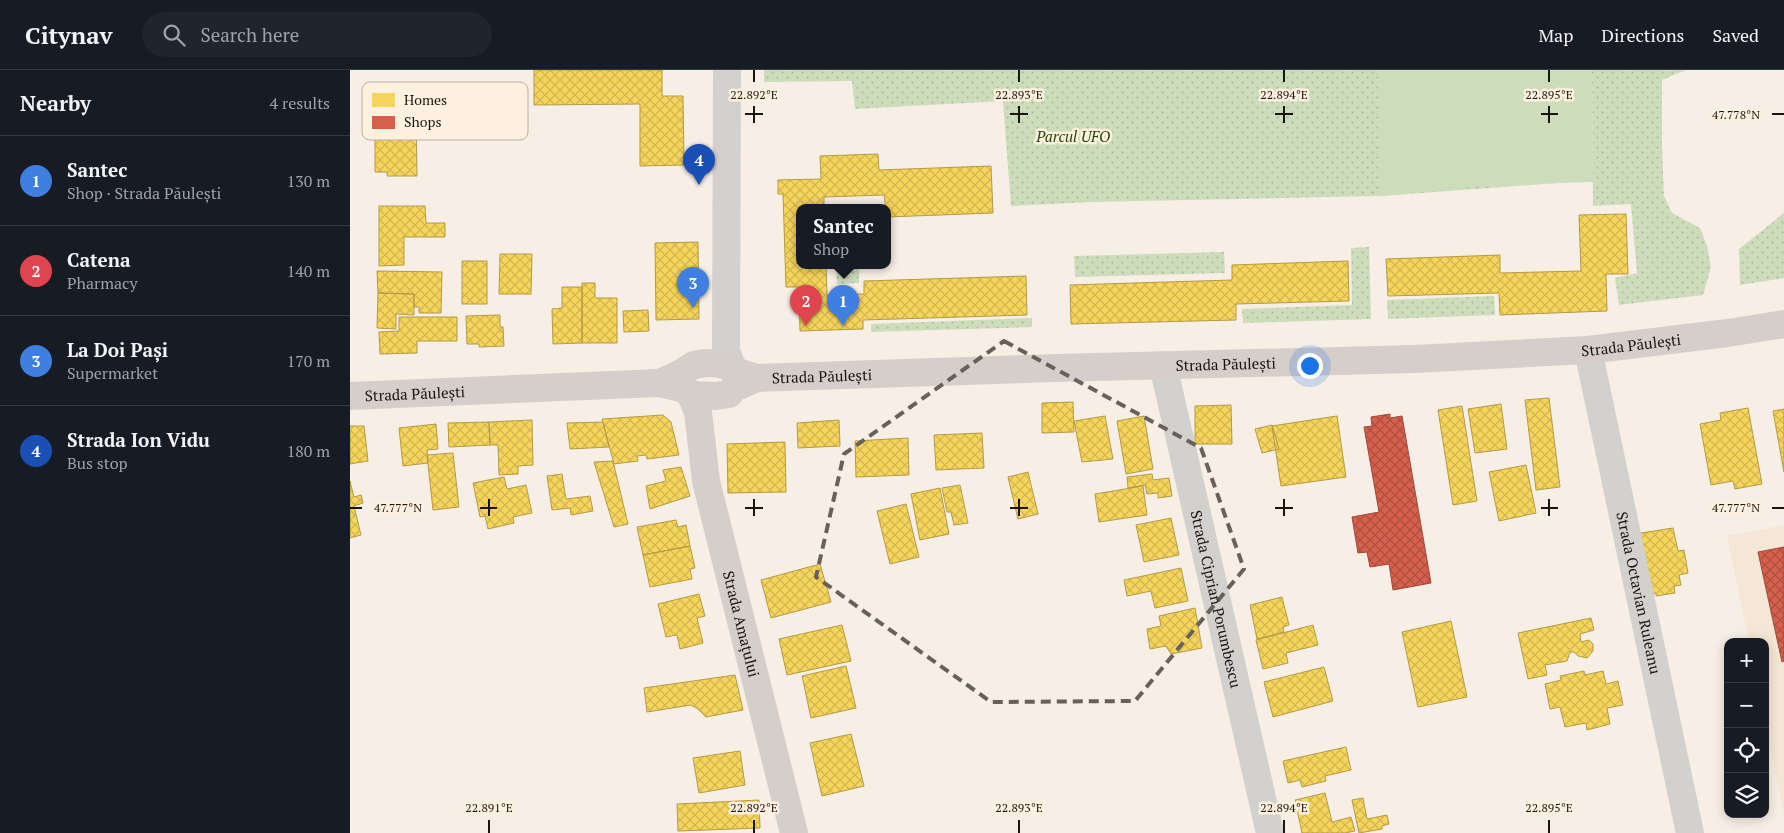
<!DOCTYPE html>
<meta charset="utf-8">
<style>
body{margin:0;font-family:"PT Serif",serif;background:#20242c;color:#f1f3f6}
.controls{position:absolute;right:15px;bottom:15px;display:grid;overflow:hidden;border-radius:10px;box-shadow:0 2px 12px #0003}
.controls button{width:45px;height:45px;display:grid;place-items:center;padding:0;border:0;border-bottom:1px solid #363941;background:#171b24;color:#f1f3f6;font:25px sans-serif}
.you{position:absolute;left:959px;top:295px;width:18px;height:18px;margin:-12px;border:4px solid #fff;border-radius:50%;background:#1a73e8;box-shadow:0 0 0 8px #1a73e833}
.badge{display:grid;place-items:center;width:32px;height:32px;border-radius:50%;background:#b3b1b0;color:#fff;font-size:16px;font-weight:700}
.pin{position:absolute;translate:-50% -41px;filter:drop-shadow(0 1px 2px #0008)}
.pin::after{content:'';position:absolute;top:26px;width:18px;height:15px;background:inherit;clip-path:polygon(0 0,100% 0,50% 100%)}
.popup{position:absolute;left:446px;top:134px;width:95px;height:65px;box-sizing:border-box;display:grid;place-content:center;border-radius:10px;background:#171b24;filter:drop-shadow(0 1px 4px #0005);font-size:16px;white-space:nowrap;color:#9ea1a6}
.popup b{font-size:19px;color:#f1f3f6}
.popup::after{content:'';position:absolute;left:50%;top:100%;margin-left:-10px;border:10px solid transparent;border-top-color:#171b24}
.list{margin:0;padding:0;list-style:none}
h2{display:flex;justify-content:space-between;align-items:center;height:65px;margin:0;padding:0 20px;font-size:21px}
h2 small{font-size:16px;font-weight:400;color:#9ea1a6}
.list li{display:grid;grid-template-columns:32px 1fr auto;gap:15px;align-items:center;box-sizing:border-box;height:90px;padding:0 20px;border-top:1px solid #363941}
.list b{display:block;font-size:19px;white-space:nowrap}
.list p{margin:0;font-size:16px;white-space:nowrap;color:#9ea1a6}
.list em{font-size:16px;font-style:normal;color:#9ea1a6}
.icon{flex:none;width:28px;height:28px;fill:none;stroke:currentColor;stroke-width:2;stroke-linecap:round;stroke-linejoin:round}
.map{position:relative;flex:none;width:1434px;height:763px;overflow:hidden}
header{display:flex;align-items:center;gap:30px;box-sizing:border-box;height:70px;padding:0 25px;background:#171b24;border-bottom:1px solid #363941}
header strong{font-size:24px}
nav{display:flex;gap:28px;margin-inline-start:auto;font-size:18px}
.search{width:350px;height:45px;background:#20242c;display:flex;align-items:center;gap:12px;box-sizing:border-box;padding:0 18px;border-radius:28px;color:#9ea1a6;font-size:19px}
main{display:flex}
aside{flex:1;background:#171b24}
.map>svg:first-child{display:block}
</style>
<header>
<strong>Citynav</strong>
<div class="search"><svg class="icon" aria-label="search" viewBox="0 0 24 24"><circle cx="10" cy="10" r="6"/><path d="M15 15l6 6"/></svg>Search here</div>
<nav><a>Map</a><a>Directions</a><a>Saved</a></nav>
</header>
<main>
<aside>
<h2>Nearby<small>4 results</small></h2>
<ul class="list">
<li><span class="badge" style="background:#3f7fe0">1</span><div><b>Santec</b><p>Shop · Strada Păulești</p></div><em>130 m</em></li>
<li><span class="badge" style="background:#e0444e">2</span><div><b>Catena</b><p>Pharmacy</p></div><em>140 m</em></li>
<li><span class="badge" style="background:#3f7fe0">3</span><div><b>La Doi Pași</b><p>Supermarket</p></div><em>170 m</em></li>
<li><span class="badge" style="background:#1a4fb4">4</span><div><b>Strada Ion Vidu</b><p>Bus stop</p></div><em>180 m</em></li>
</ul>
</aside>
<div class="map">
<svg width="1434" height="763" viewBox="0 0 1434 763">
<defs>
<pattern id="grass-dots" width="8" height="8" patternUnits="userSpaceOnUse" patternTransform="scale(1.25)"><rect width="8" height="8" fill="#cdddbc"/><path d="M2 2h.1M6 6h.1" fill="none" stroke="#afbda0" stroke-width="1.8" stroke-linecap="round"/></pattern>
<pattern id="homes-cross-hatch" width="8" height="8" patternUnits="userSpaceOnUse" patternTransform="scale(1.25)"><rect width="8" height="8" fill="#f6d55c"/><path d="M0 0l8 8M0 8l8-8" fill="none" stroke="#d2b64f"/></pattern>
<pattern id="shops-cross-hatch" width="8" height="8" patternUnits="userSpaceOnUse" patternTransform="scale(1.25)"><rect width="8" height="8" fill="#d6604d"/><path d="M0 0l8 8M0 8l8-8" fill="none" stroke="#ad4e3e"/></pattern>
</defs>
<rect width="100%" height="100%" fill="#f7efe5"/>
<path fill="#f5e7d5" d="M1434,455V744L1415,653V572H1399L1377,466Z"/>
<path fill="url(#grass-dots)" d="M414,0H1234V111L1031,126L741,132L661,136L653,31L505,39L502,11L414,12Z
M1242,0H1336L1312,10V75L1314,126L1322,143L1350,158L1357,176L1361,197L1353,225L1269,235L1265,208L1287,203L1281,134L1243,136Z
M1434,143V208L1390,215L1389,179Z
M1019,177L1021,249L893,253L892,239L1002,235L1001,178Z
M874,182L875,203L725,207L724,186Z
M486,195H509V213L487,214Z
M1144,226L1145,245L1038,249L1037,230Z
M682,248V257L521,262V254Z"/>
<path fill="#cdddbc" d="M1029,0H1242L1243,112L1140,115L1031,126Z"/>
<path fill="url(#homes-cross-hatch)" stroke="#b49b45" d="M184,0H312V26H333L334,95L290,96V34L184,35Z
M45,42H66L67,106H37V102H25V47H45Z
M528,84L529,100L641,96L643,143L537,147L534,125L474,127V137H449V195H476L477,225L514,224V211L676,206L677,245L513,250V259L450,261L449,217H436L433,124H428V110L471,109L470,86Z
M29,136H75L76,153H95V167H54V195L29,196Z
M1276,144L1278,204H1256L1257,241L1150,245L1149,223L1038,226L1036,189L1150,185V203L1231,201L1229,145Z
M348,172L349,249L306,250L305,173Z
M150,184H182L181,224H149Z
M112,191H137V234H112Z
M998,191L999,231L886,234V250L721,254L720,215L882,210V195Z
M27,201L92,202L91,243H69V237H64V224L28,223Z
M232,213H245V228H267V273H232Z
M212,217H232V273L203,274L202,239L212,238Z
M28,223L64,224V245L46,244V259L27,258Z
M298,240L299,261L274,262L273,241Z
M150,245V257H153L154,276L129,277V274H117L116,246Z
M49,247H107V271H67V283L30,284L29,262L49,261Z
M1199,328L1210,417L1186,420L1175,330Z
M723,332L724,362L692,363V333Z
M1151,334L1157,379L1125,383L1118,339Z
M881,335L882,374H845V336Z
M1112,336L1127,431L1103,435L1088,340Z
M1398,338L1412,414L1385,419L1383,411L1361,415L1350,354L1371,350L1370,343Z
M1434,339V402L1423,341Z
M313,345L321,352L329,385L297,389L296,385L287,386L288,391L264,394L252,349Z
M755,346L763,389L732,392L724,351Z
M794,346L803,399L776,404L767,351Z
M987,346L996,407L931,416L922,356Z
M182,350L183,395L168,396V404L149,405L148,375H140L139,352Z
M489,350L490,376L448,378L447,353Z
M139,352L140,375L99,377L98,353Z
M253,352L259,377L220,379L217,353Z
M86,354L88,379L77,380L78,393L53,396L49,358Z
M922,355L929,379L912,383L905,359Z
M0,356H14L18,391L0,394Z
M632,363L634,398L586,400L584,365Z
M558,368L559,405L506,407L505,371Z
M435,372L436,422L378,423L377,374Z
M103,383L109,437L83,440L77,385Z
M263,391L278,454L264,457L244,392Z
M1176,395L1186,443L1149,451L1139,402Z
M331,397L340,426L300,439L296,416L316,411L313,400Z
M678,402L688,444L668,449L658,407Z
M212,404L216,429L240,426L243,441L221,445L220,438L202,440L197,406Z
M802,404L803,410L819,408L822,426L808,428V423L797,424L795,415L778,418L777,407Z
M154,407L157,419L176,415L182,443L163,447L164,453L138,459L135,446L130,447L123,413Z
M0,411L4,427L11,425L13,433L4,436L11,465L0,468Z
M610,415L618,453L604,455L601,442H597L592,418Z
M793,416L797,445L749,452L745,424Z
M590,418L599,464L570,470L561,424Z
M556,434L569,487L540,494L527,441Z
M821,448L829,485L794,492L786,455Z
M326,450L328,457L336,455L340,476L293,485L287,457Z
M1323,458L1328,481L1334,480L1338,503L1329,505L1331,515L1324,516L1325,523L1306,526V523L1296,525L1285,464Z
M340,476L345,498L340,499L342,509L300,517L293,485Z
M470,494L481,532L421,548L411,510Z
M831,498L838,531L805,538L801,521L777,526L774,510Z
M349,524L355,546L347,548L353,573L330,579L327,565L316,567L308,534Z
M932,527L939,555L933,557L934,562L907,569L900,535Z
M845,538L852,578L821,584L816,576L800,579L797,559L811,556L809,546Z
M1241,548L1244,560L1230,564L1231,572L1239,570L1243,574V581L1237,588L1228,586L1224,582H1220L1217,591L1195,595L1197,605L1178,609L1168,563Z
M1101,551L1117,627L1068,637L1052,562Z
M492,555L501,591L437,605L429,569Z
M963,555L968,575L936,583L938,593L913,599L906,570Z
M496,596L506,638L461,648L452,606Z
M974,597L983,631L923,647L914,612Z
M1234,601L1235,605L1253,601L1256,614L1268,611L1273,635L1257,638L1260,654L1237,660L1236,653L1215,657L1210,637L1200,639L1195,614L1211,610L1210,606Z
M385,605L393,640L356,647L348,639L341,635L297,642L294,618Z
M501,664L514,716L472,726L460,673Z
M996,677L1001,700L975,706L976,711L952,717L950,710L938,713L933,691Z
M390,681L395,715L349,723L343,688Z
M975,723L982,752L1001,747L1005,761L995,763H952L945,730Z
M1013,728L1017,749L1037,745L1039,754L1032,756V759L1009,763L1002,730Z
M409,730L410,758L328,761L327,734Z"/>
<path fill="url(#shops-cross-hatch)" stroke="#9e4a3a" d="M1040,344V348L1052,346L1081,513L1043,520L1039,494L1020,497L1017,482L1008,483L1002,447L1029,442L1014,357L1022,356L1021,347Z
M1434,477V591L1432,592L1408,482Z"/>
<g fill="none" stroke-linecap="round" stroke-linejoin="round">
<g stroke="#d2d1ce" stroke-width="28">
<path d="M377,0L376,281L382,297"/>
<path id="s1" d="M1238,280L1340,763"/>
<path id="s2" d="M813,295L920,763"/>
</g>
<g stroke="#d6cecb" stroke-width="28">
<path id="s3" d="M385,301L407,308L707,298L1064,289L1238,280L1378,263L1434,254"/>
<path d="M309,313C317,310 324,307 331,303C336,301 339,297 344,295C361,291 394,292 385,317"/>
<path id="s4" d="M341,325L348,342L356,411L444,763"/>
<path id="s5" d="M0,326L309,313L334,319L341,325L366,326L379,324L384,318L407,308"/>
</g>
</g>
<path fill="none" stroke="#67615a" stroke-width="4" stroke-dasharray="10 6" stroke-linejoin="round" d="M654,271L851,378L894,499L785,631L641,632L466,507L494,384Z"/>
<path fill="none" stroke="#1a150f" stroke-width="2" d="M404,0V12M669,0V12M934,0V12M1199,0V12M404,36V53M669,36V53M934,36V53M1199,36V53M395,44H413M660,44H678M925,44H943M1191,44H1208M1422,44H1434M139,429V446M404,429V446M669,429V446M934,429V446M1199,429V446M0,438H12M130,438H147M395,438H413M660,438H678M925,438H943M1191,438H1208M1422,438H1434M139,750V763M404,750V763M669,750V763M934,750V763M1199,750V763"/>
<g text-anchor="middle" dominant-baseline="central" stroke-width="5" stroke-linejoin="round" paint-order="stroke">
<g font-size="15" font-style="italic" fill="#22470c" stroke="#fef0de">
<text x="723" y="66">Parcul UFO</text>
</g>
<g font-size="15" fill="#1a150f" stroke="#fef0de">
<text stroke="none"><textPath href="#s3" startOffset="898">Strada Păulești</textPath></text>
<text stroke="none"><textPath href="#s3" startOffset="492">Strada Păulești</textPath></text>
<text stroke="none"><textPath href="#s3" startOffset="88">Strada Păulești</textPath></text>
<text stroke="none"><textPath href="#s5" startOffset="65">Strada Păulești</textPath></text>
<text stroke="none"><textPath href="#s1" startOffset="248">Strada Octavian Ruleanu</textPath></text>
<text stroke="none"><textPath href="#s2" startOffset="240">Strada Ciprian Porumbescu</textPath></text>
<text stroke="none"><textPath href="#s4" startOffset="235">Strada Amațului</textPath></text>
</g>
</g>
<rect x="12" y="12" width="166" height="58" rx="8" fill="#fef0de" stroke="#baaea0" stroke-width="1"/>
<rect x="22" y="23" width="23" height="14" fill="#f6d55c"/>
<rect x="22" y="46" width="23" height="13" fill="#d6604d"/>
<g font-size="14" fill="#1a150f">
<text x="54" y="35">Homes</text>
<text x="54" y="57">Shops</text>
</g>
<g font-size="12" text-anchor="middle" fill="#1a150f" stroke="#fef0de" stroke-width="5" stroke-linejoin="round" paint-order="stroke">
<text x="404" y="29">22.892°E</text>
<text x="669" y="29">22.893°E</text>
<text x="934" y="29">22.894°E</text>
<text x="1199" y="29">22.895°E</text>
<text x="1386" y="49">47.778°N</text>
<text x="48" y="442">47.777°N</text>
<text x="1386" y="442">47.777°N</text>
<text x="139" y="742">22.891°E</text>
<text x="404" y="742">22.892°E</text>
<text x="669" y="742">22.893°E</text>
<text x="934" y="742">22.894°E</text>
<text x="1199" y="742">22.895°E</text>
</g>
</svg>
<div class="controls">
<button>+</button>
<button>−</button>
<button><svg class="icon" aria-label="locate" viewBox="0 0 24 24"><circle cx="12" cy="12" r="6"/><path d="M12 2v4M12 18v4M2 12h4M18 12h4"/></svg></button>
<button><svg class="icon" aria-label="layers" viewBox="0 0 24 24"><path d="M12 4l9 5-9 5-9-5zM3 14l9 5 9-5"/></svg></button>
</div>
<div class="you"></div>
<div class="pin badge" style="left:493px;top:256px;background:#3f7fe0">1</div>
<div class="popup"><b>Santec</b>Shop</div>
<div class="pin badge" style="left:456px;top:256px;background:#e0444e">2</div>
<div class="pin badge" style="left:343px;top:238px;background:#3f7fe0">3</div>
<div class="pin badge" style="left:349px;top:115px;background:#1a4fb4">4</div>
</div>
</main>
